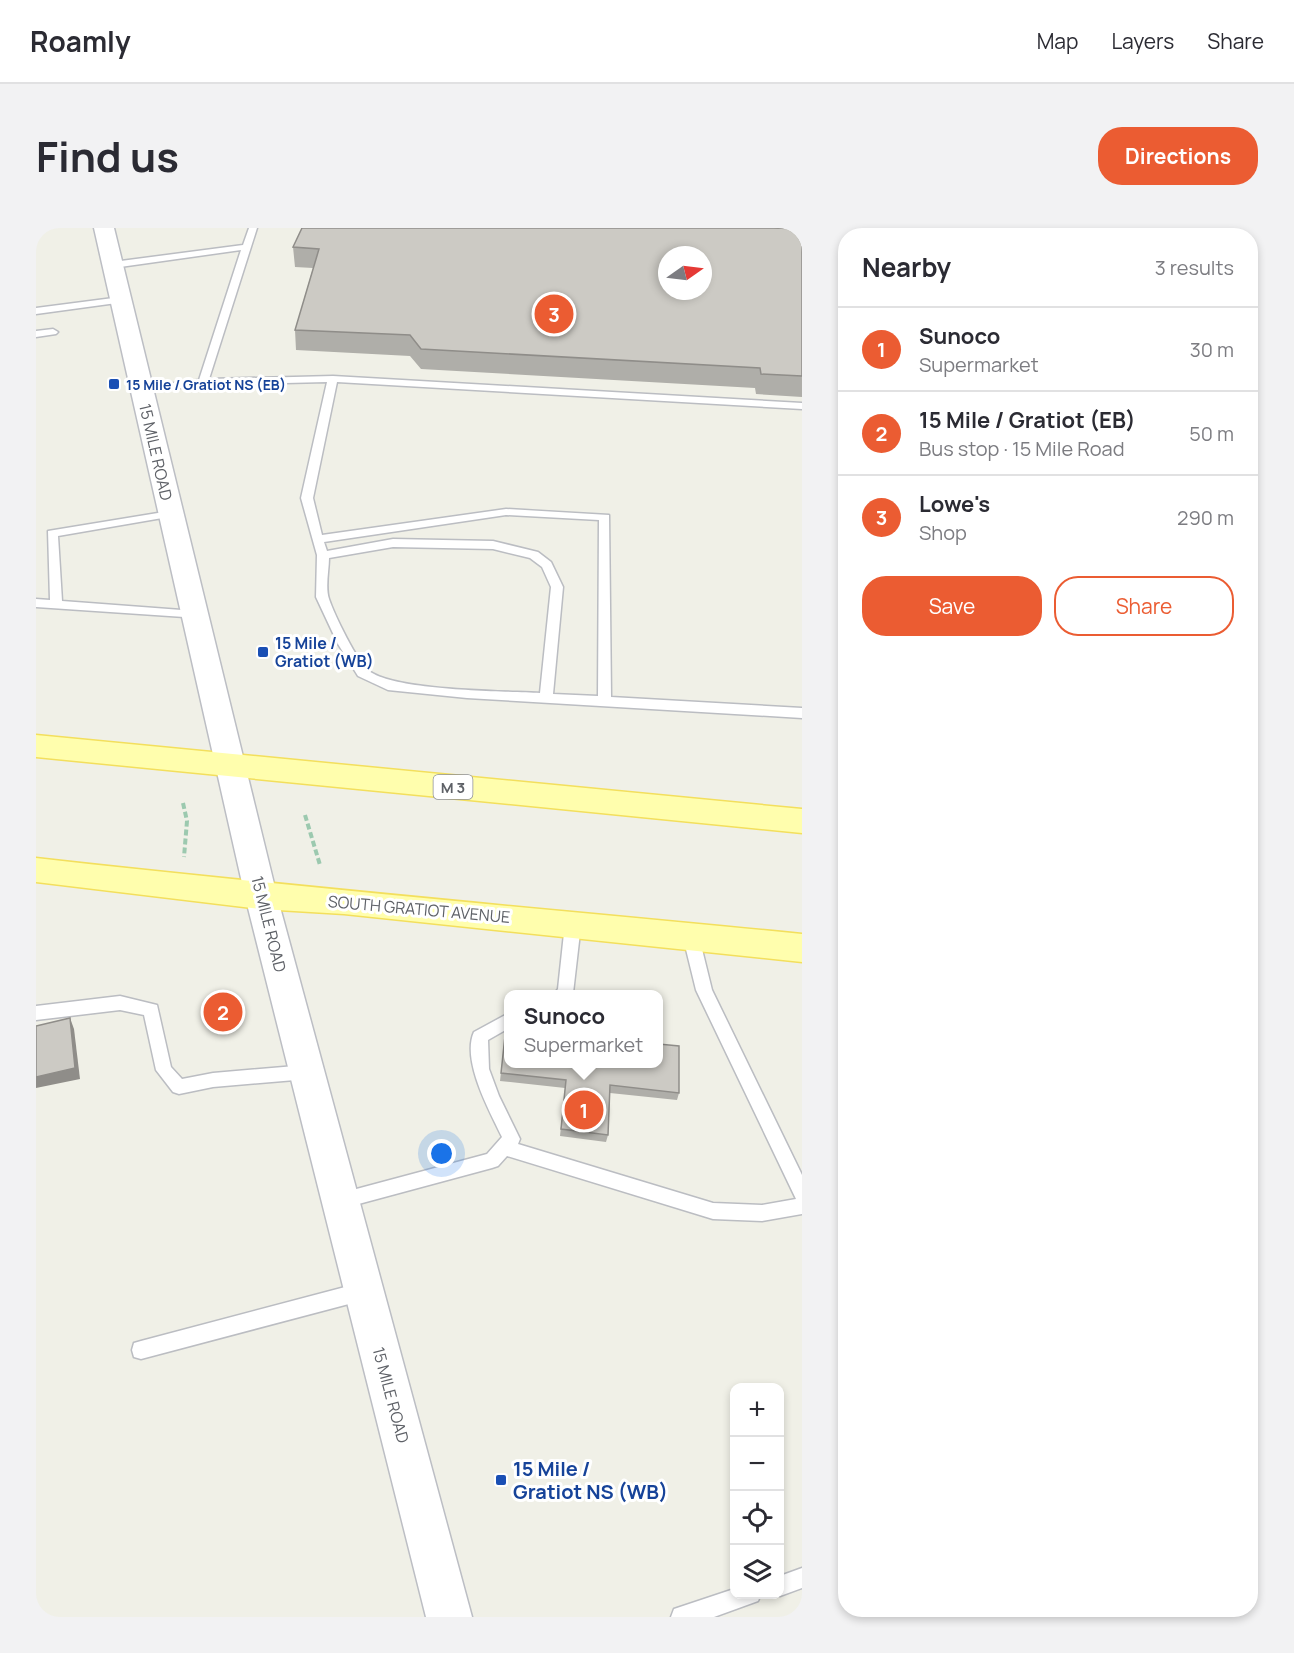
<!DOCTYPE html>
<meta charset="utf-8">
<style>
body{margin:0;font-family:Manrope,sans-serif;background:#f2f2f3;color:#2b2b33}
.controls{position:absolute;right:18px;bottom:18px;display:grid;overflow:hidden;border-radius:12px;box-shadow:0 3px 9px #0003}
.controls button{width:54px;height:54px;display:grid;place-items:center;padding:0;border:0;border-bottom:2px solid #e1e1e2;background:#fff;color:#2b2b33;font:30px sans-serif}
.compass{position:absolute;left:622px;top:18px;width:54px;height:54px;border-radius:50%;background:#fff;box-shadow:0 3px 9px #0003;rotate:76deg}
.you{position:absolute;left:406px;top:926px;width:21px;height:21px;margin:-15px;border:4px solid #fff;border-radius:50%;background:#1a73e8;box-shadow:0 0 0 9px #1a73e833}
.badge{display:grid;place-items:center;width:39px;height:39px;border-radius:50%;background:#eb5c32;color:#fff;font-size:20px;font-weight:700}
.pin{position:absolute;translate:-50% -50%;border:3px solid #fff;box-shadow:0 2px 6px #0006}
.popup{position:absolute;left:468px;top:762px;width:159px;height:78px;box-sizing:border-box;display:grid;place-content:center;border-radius:12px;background:#fff;filter:drop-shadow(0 2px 4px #0005);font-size:20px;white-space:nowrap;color:#7c7c81}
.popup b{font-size:22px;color:#2b2b33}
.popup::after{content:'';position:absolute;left:50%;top:100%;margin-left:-12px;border:12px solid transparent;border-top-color:#fff}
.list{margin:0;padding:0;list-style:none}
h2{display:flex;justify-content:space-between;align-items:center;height:78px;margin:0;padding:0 24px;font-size:26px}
h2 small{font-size:20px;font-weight:400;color:#7c7c81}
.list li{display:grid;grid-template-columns:39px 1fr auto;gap:18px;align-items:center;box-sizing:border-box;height:84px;padding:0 24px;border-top:2px solid #e1e1e2}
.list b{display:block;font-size:22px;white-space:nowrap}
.list p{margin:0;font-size:20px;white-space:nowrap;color:#7c7c81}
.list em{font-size:20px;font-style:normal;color:#7c7c81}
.actions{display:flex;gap:12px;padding:18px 24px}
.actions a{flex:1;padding:14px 0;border:2px solid #eb5c32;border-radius:24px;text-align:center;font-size:21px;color:#eb5c32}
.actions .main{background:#eb5c32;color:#fff}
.icon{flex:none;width:33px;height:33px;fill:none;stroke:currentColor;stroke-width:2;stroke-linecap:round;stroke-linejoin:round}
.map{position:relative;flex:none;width:766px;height:1389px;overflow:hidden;border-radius:24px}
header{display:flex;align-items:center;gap:36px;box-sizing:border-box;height:84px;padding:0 30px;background:#fff;border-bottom:2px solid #e1e1e2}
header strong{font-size:28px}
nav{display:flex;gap:33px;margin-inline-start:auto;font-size:21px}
.intro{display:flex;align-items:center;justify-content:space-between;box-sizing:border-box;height:144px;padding:0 36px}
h1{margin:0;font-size:42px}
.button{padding:15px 27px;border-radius:24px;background:#eb5c32;color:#fff;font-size:21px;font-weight:700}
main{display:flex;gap:36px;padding:0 36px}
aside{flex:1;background:#fff;border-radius:24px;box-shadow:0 3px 9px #0003}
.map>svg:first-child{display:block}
</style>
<header>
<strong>Roamly</strong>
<nav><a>Map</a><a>Layers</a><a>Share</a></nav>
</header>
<div class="intro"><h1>Find us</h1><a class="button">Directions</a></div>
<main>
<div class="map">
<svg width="766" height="1389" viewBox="0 0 766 1389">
<rect width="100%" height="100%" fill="#f0f0e7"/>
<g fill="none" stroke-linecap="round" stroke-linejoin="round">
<g stroke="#bbbdc2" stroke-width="3">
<path id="service" d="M213,0H221L173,151L297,148L766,175V181L301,154L277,270L286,307L470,281L573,287L575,469L766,480V490L431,470L352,462L322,448L302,416L280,369L281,327L265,270L291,154L167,157L106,165L101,162L106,159L163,152L205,22L77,40L72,37L77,34L207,17ZM470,287L563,292L562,468L517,466L527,359L515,334L502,324L457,313L357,311L291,323L288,314ZM357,319L457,321L494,330L506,339L515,359L504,465C466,463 360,463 333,443C321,434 298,386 293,371C289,359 293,342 293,330Z
M85,69L90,72L88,74L0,86V80Z
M17,101L22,104L20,106L0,109V103Z
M134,283L138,284V288L22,308L26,373L159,383L163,384V390L0,379V371L14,372L12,303Z
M537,690L542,692L545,696L537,765L518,766L522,761L529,696L532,692Z
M655,703L660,705L663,709L676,762L766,947V986L726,993L677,991L471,928L462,938L456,940L304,981L298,979L295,973L298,967L451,926L466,909C454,884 425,832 438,804L473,785V800L452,812L453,841L463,868L484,911L482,916L677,975L726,977L760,971L660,762L647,709L650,705Z
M84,768L121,777L135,839L146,851L177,845L271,837L277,839L279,844L277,849L271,851L177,859L143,866L137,864L120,842L108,787L84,782L0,792V778Z
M328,1054L334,1057L337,1063L334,1069L328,1072L105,1131L98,1129L96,1122L98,1115L105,1113Z
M766,1340V1360L744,1368L739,1366H744V1348Z
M698,1361V1366H725L722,1373L678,1389H635L638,1381Z"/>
</g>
<g stroke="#bcbec4" stroke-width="3">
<path id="secondary" d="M58,0H78L241,668L436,1389H390L209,668Z"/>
</g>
<g stroke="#f3df5d" stroke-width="3">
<path id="primary" d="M0,507L766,581V605L0,529Z
M0,630C255,659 511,681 766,706V734L308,686L225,681L0,654Z"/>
</g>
<path stroke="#9cc9af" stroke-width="4" stroke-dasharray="6 3" stroke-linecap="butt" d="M147,575L151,593L148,629
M269,587L284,637"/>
<use href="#service" fill="#fff" fill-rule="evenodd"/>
<use href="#secondary" fill="#fff" fill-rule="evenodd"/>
<use href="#primary" fill="#fffead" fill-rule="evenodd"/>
</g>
<path fill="#afaea9" d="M766,1V169L720,166L719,160L385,141L374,128L260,122L259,102L277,40L259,39L257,19Z
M470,799L643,865L641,872L574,865L572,907L570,914L524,908L529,860L464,853Z"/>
<path fill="#8f8d89" d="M34,790L38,801L44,851L0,860V849Z"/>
<path fill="#cccac4" stroke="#8f8d89" stroke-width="1.5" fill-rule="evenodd" d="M266,0H738L766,1V148L725,146L724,140L385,121L374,107L259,102L283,21L257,19ZM631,27H667V63H631Z
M34,790L39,840L0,849V798Z
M470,799H473V836H623V816L643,818V865L574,857L572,907L525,901L530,852L465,845Z"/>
<g fill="#1a4fb4" stroke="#fff" stroke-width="2">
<rect x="72" y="150" width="12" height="12" rx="3"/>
<rect x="221" y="418" width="12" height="12" rx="3"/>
<rect x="459" y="1246" width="12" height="12" rx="3"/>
</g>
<g text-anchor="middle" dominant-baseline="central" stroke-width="6" stroke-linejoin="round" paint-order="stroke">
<g font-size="14" font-weight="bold" fill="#164399" stroke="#fff" text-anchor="start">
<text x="90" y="156">15 Mile / Gratiot NS (EB)</text>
</g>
<rect fill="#fff" stroke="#8e9095" stroke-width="1.5" x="397.5" y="547" width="39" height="24" rx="4.5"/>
<g font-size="15" font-weight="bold" fill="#5e6167">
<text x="417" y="559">M 3</text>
</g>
<g font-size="16" fill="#5e6167" stroke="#fff">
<text transform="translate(120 224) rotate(77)">15 MILE ROAD</text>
<text transform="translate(383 681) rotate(5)">SOUTH GRATIOT AVENUE</text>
<text transform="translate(233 696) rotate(76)">15 MILE ROAD</text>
<text transform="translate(355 1167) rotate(75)">15 MILE ROAD</text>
</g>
<g font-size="16" font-weight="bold" fill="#164399" stroke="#fff" text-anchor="start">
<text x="239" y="415">15 Mile /<tspan x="239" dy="18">Gratiot (WB)</tspan></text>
</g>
<g font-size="20" font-weight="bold" fill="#164399" stroke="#fff" text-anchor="start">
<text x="477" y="1240">15 Mile /<tspan x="477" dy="23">Gratiot NS (WB)</tspan></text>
</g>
</g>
</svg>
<div class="controls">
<button>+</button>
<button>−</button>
<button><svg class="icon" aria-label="locate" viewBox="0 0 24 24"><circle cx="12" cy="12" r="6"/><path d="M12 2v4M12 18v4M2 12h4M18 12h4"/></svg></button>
<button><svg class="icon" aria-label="layers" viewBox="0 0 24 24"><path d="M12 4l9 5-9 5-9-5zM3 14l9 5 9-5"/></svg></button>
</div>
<svg class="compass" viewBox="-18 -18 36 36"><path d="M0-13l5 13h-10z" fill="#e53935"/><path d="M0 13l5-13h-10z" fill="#7c7c81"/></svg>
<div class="you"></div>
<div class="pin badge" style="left:548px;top:882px">1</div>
<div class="popup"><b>Sunoco</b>Supermarket</div>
<div class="pin badge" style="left:187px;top:784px">2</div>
<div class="pin badge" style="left:518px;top:86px">3</div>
</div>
<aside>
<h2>Nearby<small>3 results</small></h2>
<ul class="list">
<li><span class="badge">1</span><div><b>Sunoco</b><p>Supermarket</p></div><em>30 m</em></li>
<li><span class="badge">2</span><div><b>15 Mile / Gratiot (EB)</b><p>Bus stop · 15 Mile Road</p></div><em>50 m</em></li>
<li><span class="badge">3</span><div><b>Lowe's</b><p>Shop</p></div><em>290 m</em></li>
</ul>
<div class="actions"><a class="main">Save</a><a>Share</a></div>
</aside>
</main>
